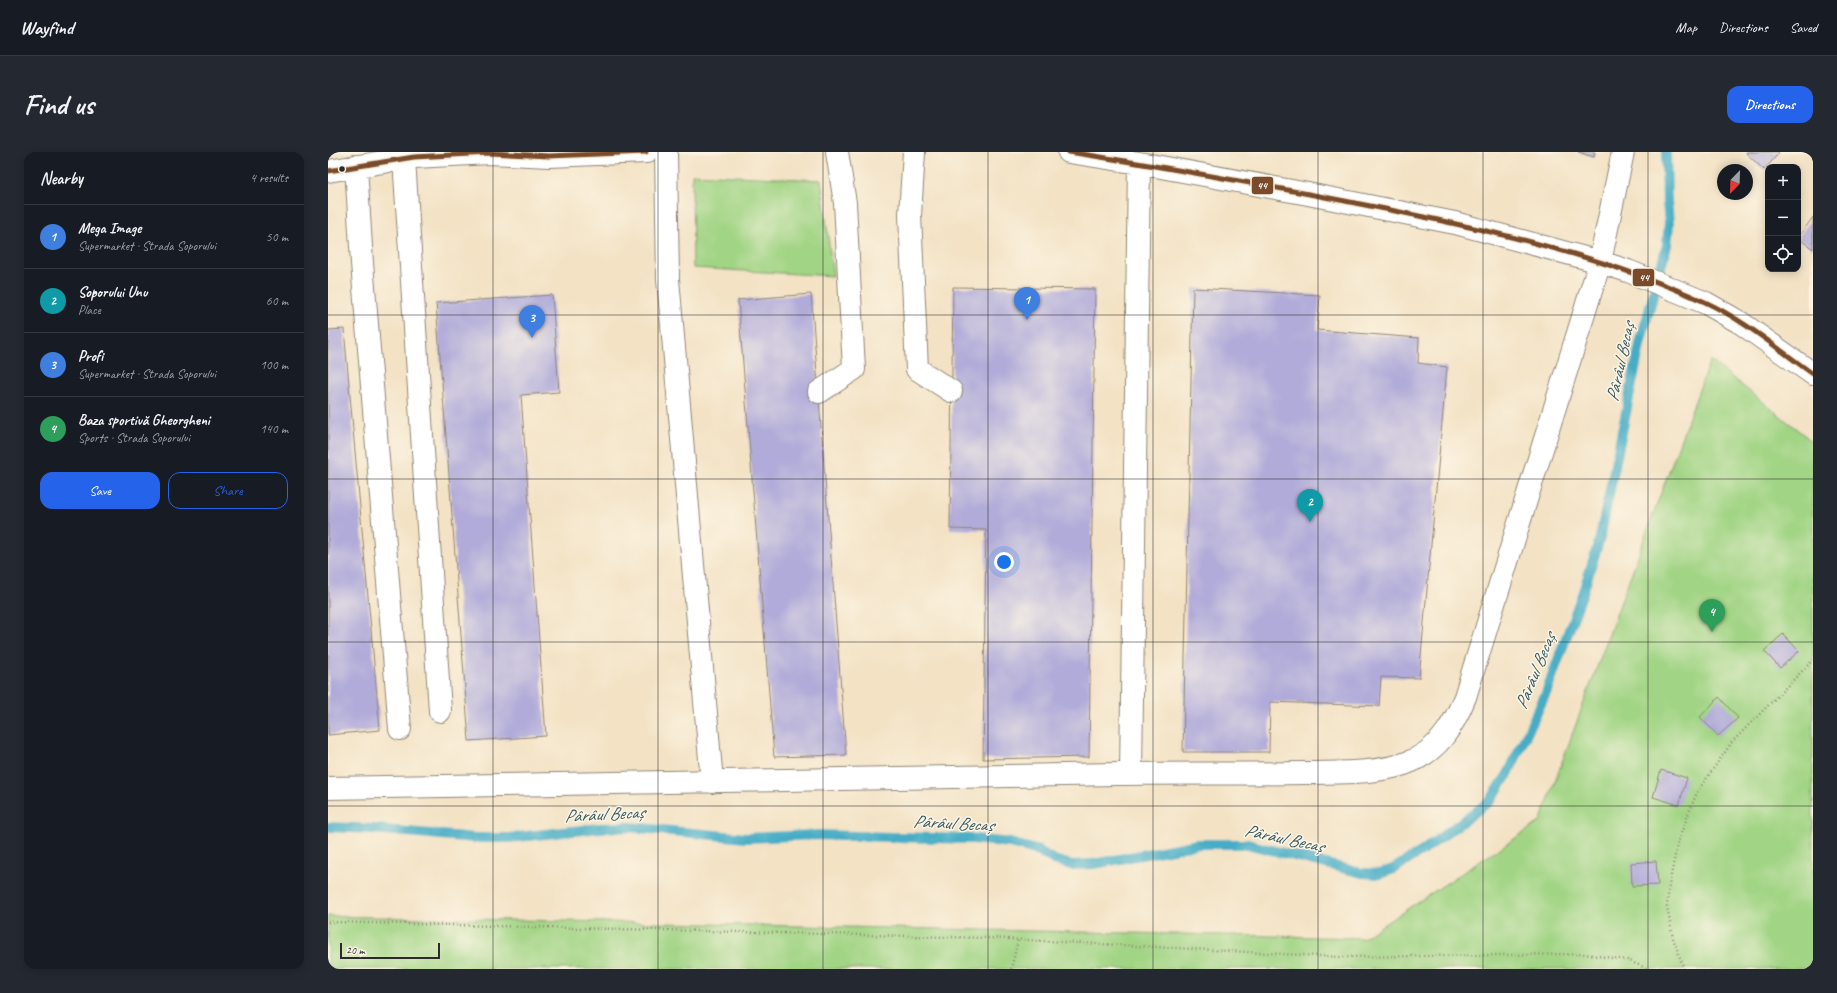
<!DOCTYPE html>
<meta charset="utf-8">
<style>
body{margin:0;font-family:Caveat,sans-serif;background:#242831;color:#f1f3f6}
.controls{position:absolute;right:12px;top:12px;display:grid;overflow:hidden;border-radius:8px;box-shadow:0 2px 10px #0003}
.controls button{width:36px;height:36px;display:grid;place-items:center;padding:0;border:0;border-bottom:1px solid #363941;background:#171b24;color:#f1f3f6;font:20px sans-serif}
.compass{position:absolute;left:1389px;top:12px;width:36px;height:36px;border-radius:50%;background:#171b24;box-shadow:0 2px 10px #0003;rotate:203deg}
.scale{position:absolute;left:12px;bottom:10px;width:100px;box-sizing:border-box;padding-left:4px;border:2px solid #2b2b2b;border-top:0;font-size:11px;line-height:14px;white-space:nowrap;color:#2b2b2b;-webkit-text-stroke:3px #fcf5e5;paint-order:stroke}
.you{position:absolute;left:676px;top:410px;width:14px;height:14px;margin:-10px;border:3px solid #fff;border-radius:50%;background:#1a73e8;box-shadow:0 0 0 6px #1a73e833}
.badge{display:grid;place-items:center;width:26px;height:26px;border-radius:50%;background:#2563eb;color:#fff;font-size:13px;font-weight:700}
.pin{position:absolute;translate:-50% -33px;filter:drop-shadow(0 1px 2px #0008)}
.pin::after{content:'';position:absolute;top:21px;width:14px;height:12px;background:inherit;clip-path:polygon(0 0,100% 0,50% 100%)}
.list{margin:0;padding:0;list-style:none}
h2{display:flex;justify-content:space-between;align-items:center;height:52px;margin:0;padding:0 16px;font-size:17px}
h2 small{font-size:13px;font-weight:400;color:#9ea1a6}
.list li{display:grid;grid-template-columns:26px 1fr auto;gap:12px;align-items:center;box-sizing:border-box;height:64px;padding:0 16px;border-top:1px solid #363941}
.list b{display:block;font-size:15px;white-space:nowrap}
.list p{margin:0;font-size:13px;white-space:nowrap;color:#9ea1a6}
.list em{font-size:13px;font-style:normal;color:#9ea1a6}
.actions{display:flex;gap:8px;padding:12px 16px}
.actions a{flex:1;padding:9px 0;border:1px solid #2563eb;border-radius:12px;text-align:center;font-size:14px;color:#2563eb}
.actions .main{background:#2563eb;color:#fff}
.icon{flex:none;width:22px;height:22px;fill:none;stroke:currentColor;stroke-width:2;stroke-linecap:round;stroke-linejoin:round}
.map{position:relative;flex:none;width:1485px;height:817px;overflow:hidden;border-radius:12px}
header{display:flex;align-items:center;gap:24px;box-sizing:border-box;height:56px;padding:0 20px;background:#171b24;border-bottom:1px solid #363941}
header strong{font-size:19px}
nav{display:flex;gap:22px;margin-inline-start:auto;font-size:14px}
.intro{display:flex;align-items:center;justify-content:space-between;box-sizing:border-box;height:96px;padding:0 24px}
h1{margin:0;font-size:28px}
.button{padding:10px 18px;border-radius:12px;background:#2563eb;color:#fff;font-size:14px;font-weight:700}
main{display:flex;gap:24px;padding:0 24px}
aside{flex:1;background:#171b24;border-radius:12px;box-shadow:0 2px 10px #0003}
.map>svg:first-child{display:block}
</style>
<header>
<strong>Wayfind</strong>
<nav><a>Map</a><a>Directions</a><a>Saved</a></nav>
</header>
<div class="intro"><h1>Find us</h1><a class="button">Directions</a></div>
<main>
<aside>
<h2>Nearby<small>4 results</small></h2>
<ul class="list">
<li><span class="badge" style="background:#3f7fe0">1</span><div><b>Mega Image</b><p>Supermarket · Strada Soporului</p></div><em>50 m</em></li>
<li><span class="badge" style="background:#0f9aa8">2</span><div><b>Soporului Unu</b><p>Place</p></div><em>60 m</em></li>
<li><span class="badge" style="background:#3f7fe0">3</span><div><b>Profi</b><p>Supermarket · Strada Soporului</p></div><em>100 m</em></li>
<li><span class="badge" style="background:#2e9e5b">4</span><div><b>Baza sportivă Gheorgheni</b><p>Sports · Strada Soporului</p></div><em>140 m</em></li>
</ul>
<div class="actions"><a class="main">Save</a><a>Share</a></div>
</aside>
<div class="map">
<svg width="1485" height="817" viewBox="0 0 1485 817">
<rect width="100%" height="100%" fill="#fcf5e5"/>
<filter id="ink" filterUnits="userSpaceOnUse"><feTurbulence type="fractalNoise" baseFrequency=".025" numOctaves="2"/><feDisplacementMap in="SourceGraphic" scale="8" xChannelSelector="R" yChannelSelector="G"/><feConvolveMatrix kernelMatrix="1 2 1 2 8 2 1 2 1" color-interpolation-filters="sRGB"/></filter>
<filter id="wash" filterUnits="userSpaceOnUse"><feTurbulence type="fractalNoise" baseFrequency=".012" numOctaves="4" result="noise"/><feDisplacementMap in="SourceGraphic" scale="16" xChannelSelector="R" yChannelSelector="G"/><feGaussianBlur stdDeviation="0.9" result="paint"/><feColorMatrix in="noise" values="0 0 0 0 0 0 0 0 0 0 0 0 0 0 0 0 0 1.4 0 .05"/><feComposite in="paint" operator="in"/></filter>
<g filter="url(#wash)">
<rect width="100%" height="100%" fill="#f3e2c4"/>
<path fill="#a1d484" stroke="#668058" d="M364,22L493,28L505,124L365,116Z
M1382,208L1485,290V817H0V764L1035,786L1212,670Z"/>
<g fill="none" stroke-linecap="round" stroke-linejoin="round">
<path stroke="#47adc6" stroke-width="10" d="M0,675L46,677L147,686H181L272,676L301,675L418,686L487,683L646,687L682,691L711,699L726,708L743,713L766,712L870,692H919L1034,721L1052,722L1065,717L1093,700L1162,649L1180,622L1218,541L1256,437L1272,386L1313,188L1339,93L1341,71L1339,50L1338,0"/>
</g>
<g id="blocks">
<path fill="#b0abd9" d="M1250,0H1267L1266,5Z
M1419,0H1450L1451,1L1436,18L1418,1Z
M1485,65V97L1470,86Z
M625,135L767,137L761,605L655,607L658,378L622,377Z
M865,136L992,143L989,178L1091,186L1090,211L1119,215L1091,526L1053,525L1051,554L942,550L941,600H855Z
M483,142L518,603L446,605L410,148Z
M224,143L231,240L193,243L218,584L141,589L108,151Z
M16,177L52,578L0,583V178Z
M1455,482L1471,499L1452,516L1436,499Z
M1391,545L1410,566L1390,584L1372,565Z
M1333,618L1359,626L1351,653L1325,645Z
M1328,709L1330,733L1304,734L1303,711Z"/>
</g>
</g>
<g filter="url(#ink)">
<use href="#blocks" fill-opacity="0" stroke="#8f8678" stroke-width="1"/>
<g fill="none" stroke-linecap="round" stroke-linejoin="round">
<g stroke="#8f8678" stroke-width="24">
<path id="minor" d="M338,0L340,127L384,630
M586,0L582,63L589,217L623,239
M741,0L811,11L980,42L1127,71L1272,110L1300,119L1378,151L1413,171L1485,222
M76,7L112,559
M28,14L34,111L72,577
M0,19L86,5L162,1L221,4L318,0
M491,240L526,217L517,51L509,0
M803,622L811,11
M0,636C263,631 526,627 789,622C852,621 914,622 977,621C1010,620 1045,622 1076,612C1109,601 1125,575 1137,545L1272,110L1295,0"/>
</g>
<path stroke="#8f8678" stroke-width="2.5" stroke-dasharray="1 3" stroke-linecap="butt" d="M0,770L662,786L1012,805L1256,802L1299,808L1320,817
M683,817L690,788
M1356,817L1345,786L1339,755L1341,733L1350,689L1369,640L1404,590L1485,508"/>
<use href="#minor" stroke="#fff" stroke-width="22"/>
<g stroke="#fcf5e5" stroke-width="8">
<path id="bus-1" d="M741,0C838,15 935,33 1032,52C1149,75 1268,101 1377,150C1416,168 1450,197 1485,222
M0,19L86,5L162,1L221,4L318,0"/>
</g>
<use href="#bus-1" stroke="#7a4b2a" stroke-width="5"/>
</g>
</g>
<path fill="none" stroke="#2b2b2b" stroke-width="1" stroke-opacity="0.55" d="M165,0V817M330,0V817M495,0V817M660,0V817M825,0V817M990,0V817M1155,0V817M1320,0V817M0,163H1485M0,327H1485M0,490H1485M0,654H1485"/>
<circle fill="#2b2b2b" stroke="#fcf5e5" stroke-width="1.5" cx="14" cy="17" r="3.5"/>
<g text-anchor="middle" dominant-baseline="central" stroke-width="3" stroke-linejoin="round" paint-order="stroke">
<g font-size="18" font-style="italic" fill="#355861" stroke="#fcf5e5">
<text transform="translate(1292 210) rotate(-78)">Pârâul Becaș</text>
<text transform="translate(1207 519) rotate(-68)">Pârâul Becaș</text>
<text transform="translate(276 662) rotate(-3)">Pârâul Becaș</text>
<text transform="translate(625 671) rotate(3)">Pârâul Becaș</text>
<text transform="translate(956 686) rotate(12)">Pârâul Becaș</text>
</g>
</g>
<g stroke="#fcf5e5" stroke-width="1.5">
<rect x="923" y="24" width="23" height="19" rx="4" fill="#7a4b2a"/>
<rect x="1304" y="116" width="23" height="19" rx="4" fill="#7a4b2a"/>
</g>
<g font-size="11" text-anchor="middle" font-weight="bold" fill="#fff">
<text x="934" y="37">44</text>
<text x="1316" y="129">44</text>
</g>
</svg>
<div class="controls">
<button>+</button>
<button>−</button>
<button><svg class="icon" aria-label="locate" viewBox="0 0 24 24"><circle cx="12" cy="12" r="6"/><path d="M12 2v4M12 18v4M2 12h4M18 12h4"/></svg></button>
</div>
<svg class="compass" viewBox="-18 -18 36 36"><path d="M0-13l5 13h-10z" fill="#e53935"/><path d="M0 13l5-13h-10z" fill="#9ea1a6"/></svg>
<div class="scale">20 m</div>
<div class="you"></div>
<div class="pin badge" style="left:699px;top:168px;background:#3f7fe0">1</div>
<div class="pin badge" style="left:982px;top:370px;background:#0f9aa8">2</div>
<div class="pin badge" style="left:204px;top:186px;background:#3f7fe0">3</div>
<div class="pin badge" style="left:1384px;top:480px;background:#2e9e5b">4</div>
</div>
</main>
